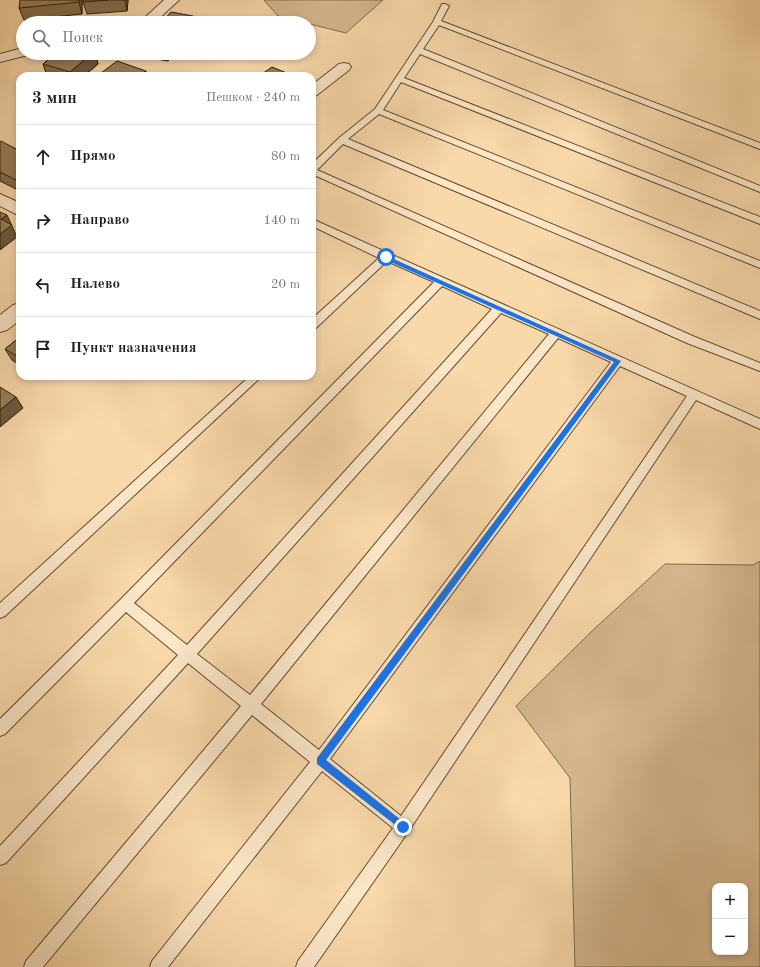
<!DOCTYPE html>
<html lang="ru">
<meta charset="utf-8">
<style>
body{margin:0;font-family:"Old Standard TT",serif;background:#f2f2f2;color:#222}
.controls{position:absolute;right:12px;bottom:12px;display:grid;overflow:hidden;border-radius:8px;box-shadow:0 2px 6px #0003}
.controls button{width:36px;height:36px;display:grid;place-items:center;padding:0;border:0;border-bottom:1px solid #e0e0e0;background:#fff;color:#222;font:20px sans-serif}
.stop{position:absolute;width:12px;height:12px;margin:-9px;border:3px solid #1a73e8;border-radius:50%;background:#fff}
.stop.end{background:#1a73e8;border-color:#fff;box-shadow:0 1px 4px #0008}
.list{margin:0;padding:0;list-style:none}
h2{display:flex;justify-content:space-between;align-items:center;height:52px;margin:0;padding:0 16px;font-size:17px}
h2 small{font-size:13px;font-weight:400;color:#767676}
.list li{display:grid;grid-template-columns:26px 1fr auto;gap:12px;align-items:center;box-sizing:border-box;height:64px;padding:0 16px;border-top:1px solid #e0e0e0}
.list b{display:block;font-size:15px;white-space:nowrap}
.list em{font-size:13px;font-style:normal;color:#767676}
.icon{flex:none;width:22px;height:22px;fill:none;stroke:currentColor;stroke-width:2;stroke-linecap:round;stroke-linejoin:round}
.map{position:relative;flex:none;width:760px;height:967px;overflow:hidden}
.search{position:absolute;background:#fff;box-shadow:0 2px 6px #0003;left:16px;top:16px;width:300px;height:44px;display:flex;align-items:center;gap:10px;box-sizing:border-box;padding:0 14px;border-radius:22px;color:#767676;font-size:15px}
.panel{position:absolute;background:#fff;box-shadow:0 2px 6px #0003;left:16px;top:72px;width:300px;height:308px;border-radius:12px}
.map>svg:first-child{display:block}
</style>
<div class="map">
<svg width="760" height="967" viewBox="0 0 760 967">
<rect width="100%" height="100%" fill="#f9d8aa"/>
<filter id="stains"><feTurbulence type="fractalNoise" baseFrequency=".005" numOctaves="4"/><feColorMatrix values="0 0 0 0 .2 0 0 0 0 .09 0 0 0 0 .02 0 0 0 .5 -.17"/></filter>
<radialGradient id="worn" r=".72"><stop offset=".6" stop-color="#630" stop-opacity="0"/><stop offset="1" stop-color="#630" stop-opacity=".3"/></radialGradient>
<path fill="#d6b88e" stroke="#826a49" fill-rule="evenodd" d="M264,0H383L346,33L278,16Z
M760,561V967H575L570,778L516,706L592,631L665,564L753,565ZM715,886H745V952H715Z"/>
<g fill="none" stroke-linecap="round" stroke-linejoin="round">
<g stroke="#614c2e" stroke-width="2">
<path id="service" d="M442,4H445L449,6L441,21L760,143V149L439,25L423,49L760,186V192L420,54L404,78L760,217V224L401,82L383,110L760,261V268L379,114L348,139L760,311V319L343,144L317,170L695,337L760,363V371L687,343L312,174V164L339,138L375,109L433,22Z
M312,219L760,419V429L696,400L408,832L314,967H296L298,961L393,828L322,771L168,967H150L152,961L310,762L252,715L43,967H24L26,961L241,706L188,663L6,863L0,865V846L178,655L126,612L5,734L0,736V719L120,600L434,282L387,261L316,328L312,329V319L379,258L312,226ZM442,286L492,309L187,645L134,603ZM501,313L549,334L250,695L197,654ZM558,338L611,362L319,750L261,704ZM620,366L687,396L401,816L330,759Z
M250,376H262L5,616L0,618V603Z"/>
</g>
<g stroke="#614c2e" stroke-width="2">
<path id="minor" d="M164,0H179L154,23H139Z
M23,48V53H29L28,55L0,62V54Z
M344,63L349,64L351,67L349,70L317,95L312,97V85L339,64Z
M0,194L20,203V216L0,206Z
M20,303V320L7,330L0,332V315L13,305Z"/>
</g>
<use href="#service" fill="#fbe6c8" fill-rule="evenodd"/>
<use href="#minor" fill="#fbe6c8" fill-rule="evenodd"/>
</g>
<path fill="#836c4d" stroke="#2e1d04" d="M82,0V14L24,20L19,8Z
M83,0H128L127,11L87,14L83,2Z
M57,53H95L98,64L84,76H47L43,64Z
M144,53H174L168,61L145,57Z
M0,142L20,151V191L0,181Z
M20,337V365L12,360L5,349Z"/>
<path fill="#6a583f" stroke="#2e1d04" d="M79,0H82V14L79,2Z
M125,0H128L127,11Z
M193,16L194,23H187Z
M93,53H95L98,64L84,76H71L70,72Z
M166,53H174L168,61Z
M146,71L147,76H139Z
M7,215L17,237L0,250V234L1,219Z
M16,397L23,408L0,427V410Z"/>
<path fill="#987e5a" stroke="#2e1d04" d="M20,0H79V2L19,8Z
M83,0H108L83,2Z
M171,12L193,16L187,23H161Z
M57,53H93L70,72L43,64Z
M117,61L146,71L139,76H97Z
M272,67L294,76H259Z
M1,141L20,151V182L0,172V142Z
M0,212L7,215L1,219L12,225L0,234Z
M20,337V358L5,349Z
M0,387L16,397L0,410Z"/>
<path fill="#1a73e8" d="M384,256H387L621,361L326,760L406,824L407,827L406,830L403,831L317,764V758L614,362L384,259Z"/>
<rect width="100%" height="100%" filter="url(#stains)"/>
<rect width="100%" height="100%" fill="url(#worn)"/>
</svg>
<div class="controls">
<button>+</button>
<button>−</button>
</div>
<div class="stop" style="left:386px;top:257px"></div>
<div class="stop end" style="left:403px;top:827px"></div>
<div class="search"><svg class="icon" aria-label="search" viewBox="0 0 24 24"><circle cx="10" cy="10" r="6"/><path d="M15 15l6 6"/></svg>Поиск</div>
<section class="panel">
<h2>3 мин<small>Пешком · 240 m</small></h2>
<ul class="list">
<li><svg class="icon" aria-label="ahead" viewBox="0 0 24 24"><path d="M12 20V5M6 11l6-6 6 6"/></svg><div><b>Прямо</b></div><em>80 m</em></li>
<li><svg class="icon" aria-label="right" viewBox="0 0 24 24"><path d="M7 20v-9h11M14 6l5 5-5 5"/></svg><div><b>Направо</b></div><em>140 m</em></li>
<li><svg class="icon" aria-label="left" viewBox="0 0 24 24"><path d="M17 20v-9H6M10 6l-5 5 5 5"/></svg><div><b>Налево</b></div><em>20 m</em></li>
<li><svg class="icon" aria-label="arrive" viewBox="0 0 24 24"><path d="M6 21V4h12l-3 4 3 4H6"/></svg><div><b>Пункт назначения</b></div></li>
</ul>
</section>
</div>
